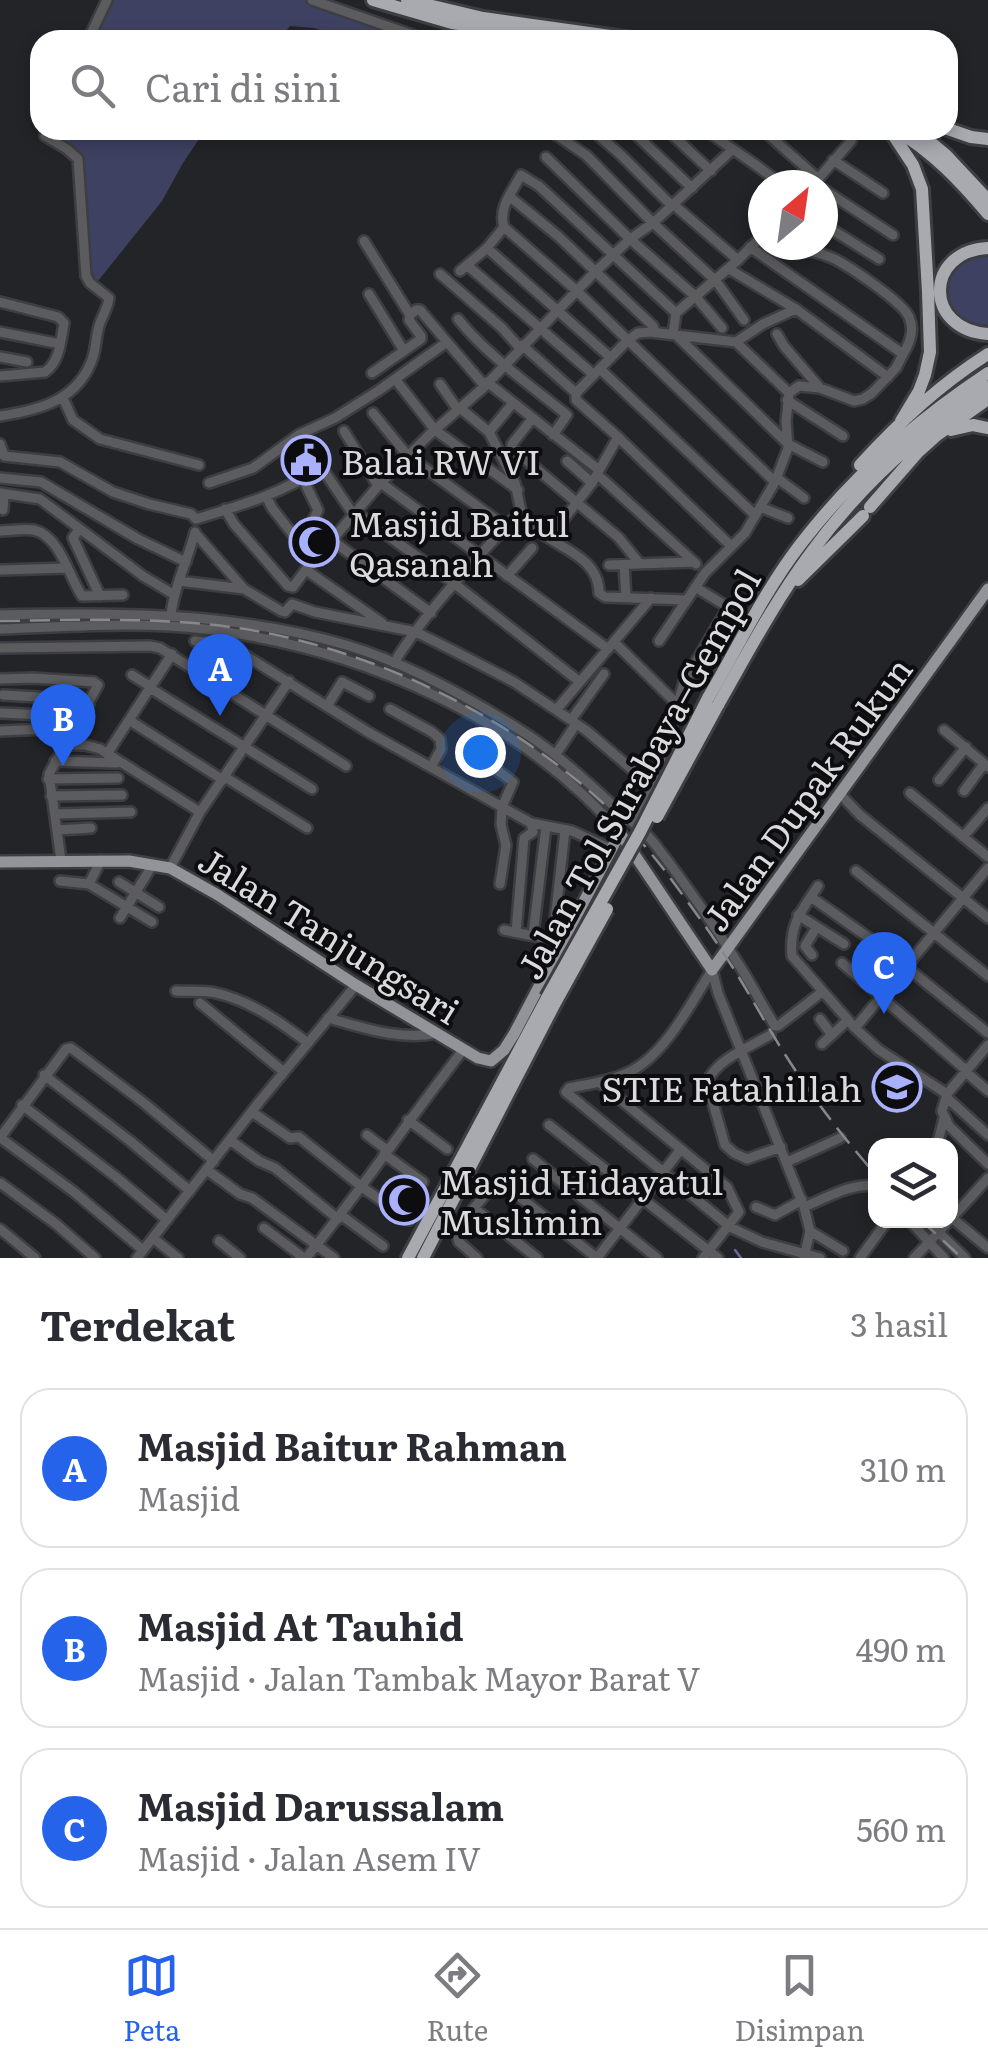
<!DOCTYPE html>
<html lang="id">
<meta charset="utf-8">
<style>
body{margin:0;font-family:Literata,serif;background:#f2f2f3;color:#2b2b33}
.controls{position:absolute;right:30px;bottom:30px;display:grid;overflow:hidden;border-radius:20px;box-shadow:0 5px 15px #0003}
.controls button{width:90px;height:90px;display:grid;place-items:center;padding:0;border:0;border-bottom:2px solid #e1e1e2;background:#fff;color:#2b2b33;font:50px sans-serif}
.compass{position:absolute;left:748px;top:170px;width:90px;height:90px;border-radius:50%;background:#fff;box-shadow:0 5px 15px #0003;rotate:29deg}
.you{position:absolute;left:480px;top:752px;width:35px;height:35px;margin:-25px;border:8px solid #fff;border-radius:50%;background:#1a73e8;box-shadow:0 0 0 15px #1a73e833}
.badge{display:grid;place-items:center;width:65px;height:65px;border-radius:50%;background:#2563eb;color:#fff;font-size:32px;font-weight:700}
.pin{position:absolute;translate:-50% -82px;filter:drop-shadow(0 2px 5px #0008)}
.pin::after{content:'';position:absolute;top:52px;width:35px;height:30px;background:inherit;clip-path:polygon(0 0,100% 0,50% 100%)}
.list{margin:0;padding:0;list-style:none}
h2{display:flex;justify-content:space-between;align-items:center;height:130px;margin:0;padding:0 40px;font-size:42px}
h2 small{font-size:32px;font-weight:400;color:#7c7c81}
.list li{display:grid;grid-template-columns:65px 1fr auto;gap:30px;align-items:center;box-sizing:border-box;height:160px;margin:0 20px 20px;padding:0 20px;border:2px solid #e1e1e2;border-radius:30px}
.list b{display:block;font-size:38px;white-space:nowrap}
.list p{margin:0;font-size:32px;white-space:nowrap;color:#7c7c81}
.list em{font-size:32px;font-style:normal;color:#7c7c81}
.icon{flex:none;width:55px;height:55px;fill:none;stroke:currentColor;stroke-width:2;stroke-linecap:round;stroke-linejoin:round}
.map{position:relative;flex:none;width:988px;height:1258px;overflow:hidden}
.search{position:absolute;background:#fff;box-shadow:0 5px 15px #0003;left:30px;right:30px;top:30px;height:110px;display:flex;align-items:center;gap:25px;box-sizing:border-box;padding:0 35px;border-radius:30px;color:#7c7c81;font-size:38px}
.sheet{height:670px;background:#fff}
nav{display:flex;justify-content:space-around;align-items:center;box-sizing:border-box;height:140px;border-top:2px solid #e1e1e2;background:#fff;font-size:28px;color:#7c7c81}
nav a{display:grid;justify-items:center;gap:5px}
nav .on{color:#2563eb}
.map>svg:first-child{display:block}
</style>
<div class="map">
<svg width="988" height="1258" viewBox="0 0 988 1258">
<rect width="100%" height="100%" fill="#232428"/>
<path fill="#3e4161" d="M109,0H324L394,27L444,40H352L314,28L290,26L279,40H92Z
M54,130H205L183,163L162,201L98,281L85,280L80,163L52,134Z
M980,255L988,256V332L969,329L947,307L944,292L948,277L955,266L967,258Z"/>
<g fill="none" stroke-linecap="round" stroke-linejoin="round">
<path stroke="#666a9b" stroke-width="2.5" d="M735,1250L741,1258"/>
<g stroke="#3d3e41" stroke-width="14">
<path id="minor" d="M312,0L427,40
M88,40L107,0
M549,130L586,155L653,223L716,281L744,320
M592,130L621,155L672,206
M631,130L692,188
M667,130L711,171
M706,130C731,149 758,165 782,185
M763,130L814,175L818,179L811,185
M546,157L630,239L695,296L722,328
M833,160L883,193
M818,179L851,141
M823,189L893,235
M509,196L558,236L653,326L655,332
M674,205L738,260L676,313
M823,224L879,259
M504,227L577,291L775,482
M364,241L410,315
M798,245C811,253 814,251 827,256C843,261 904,303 909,317C915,330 910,343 903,354
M750,247L903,354L896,368L872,393L863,399L854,401L820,388L784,346L777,334
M487,248L611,358
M738,260L763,235
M467,265L594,375
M729,269L796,309L888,377
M460,271L487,248L504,227C498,208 512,192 521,175L539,186L676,313L673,334
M440,274L502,328L519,347
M369,294L404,351
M0,302L58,317L64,323C61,339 60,362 45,372L0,376
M458,319C488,356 530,385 567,415L553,435
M0,332L60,344
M677,336L788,444L823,462
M736,342L789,393
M522,345L576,393V400L618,437L731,546
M0,357L27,362
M600,369L755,515
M372,373L421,339V336L409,320L410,315L416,310H420L447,342
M395,379L435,430L518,490
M487,382L599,470
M440,384L458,410
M576,393L628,340L638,333L650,332L736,342L763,324L796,309
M63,398L73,420L100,439L199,465
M787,400L843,436
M460,408L489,432L515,483L522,516
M373,413L408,456L506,527
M0,416C40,410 79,400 93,357C96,347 96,336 99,326C102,316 108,308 109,298L90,283L86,276L78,159L67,149L45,136L48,130
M532,419L512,444V448L619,538L640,564
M344,431L378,486
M489,432L513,403
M0,444L4,456L60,462L113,492L149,504L191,514L196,519
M310,450L353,514
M567,461L592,483
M597,474L694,562
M0,478L41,482L138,539L186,562
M777,478L804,498
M209,483L253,468L300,434L335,418L378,391L447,342L484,385
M381,483L608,649
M0,493L40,499L143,576L173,594
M760,507L788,518
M225,509L234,524L288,586L293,587L313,560L272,508L266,496
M3,510L4,494
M355,512L451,581L580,682
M522,516C530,523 538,532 547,537C570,552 599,562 599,593L605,597L686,600
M196,519C239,506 284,493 321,467
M311,525L431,613
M79,529L73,538L100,596
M0,531C10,531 23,528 34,530C60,536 69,577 82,596L123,595
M195,533L244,589L281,611L285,612L292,604L315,612L416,632L460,654L514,682L556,710L587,731L650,785
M296,538L311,525L318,510L303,479
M549,538L592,483L618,437
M331,541L378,486L429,435L483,388L595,272L630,239L653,223L732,150
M609,565L694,562L696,564
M624,565L626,598
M0,570L67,568
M306,570L382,623
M507,576L532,548
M179,581L244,589
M0,615C117,612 232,612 346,645C410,664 472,699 528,735C561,757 587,782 616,808C629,820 643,829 654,843C685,883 714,925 741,968C753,987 763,1007 775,1026H778L822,992
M171,615C174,586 188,560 195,532
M0,629C68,627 137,621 205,629C358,648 518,715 620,833
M195,641L214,643L235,649L368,732L502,807L513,782L469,749
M659,641L705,573L745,533L775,482L788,448L786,421L789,393L799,386L820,388
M614,642L677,704
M0,648L150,646L160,648L346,766
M394,663C424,613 476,559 516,516H522
M132,675L151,687
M0,679L33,678L94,682L98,685L49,774L61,860
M150,688L312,789
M3,695L38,697L89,704
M327,706L342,682L369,696
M390,709L432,732L440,739L441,749L431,767
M556,710L651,598
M0,713L46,715L77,725
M129,720L223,780
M571,720L604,674
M944,730L988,767
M0,731L47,729L70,735
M64,745H85L100,749L200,812
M107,754L172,654
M556,754L576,724
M55,761L117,763
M225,777L307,828
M48,779L118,778
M939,780L966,747
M964,791L984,764
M910,793L988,857
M841,795L860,815L988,918
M51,796L122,795
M55,814L131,812
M633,820L645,798L666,745L684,682L727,609L723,604L695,587
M57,830L91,828
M963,837L988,808
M170,868L200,812L289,681
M856,871L988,976
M60,881L89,884L152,922
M119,882L159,907
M89,884L101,860
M500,884L506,845L501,825L502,807L531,823L572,831L611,849
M818,886C802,910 789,924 792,956L855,1028L879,1050L947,1094
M811,897L879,945L988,1033
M798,915L844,944
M120,918L153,864
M504,930L559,941
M516,932L524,838L533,832L531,823
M533,935L546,826
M553,938L565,830
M812,955L805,946L816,928
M842,963L967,1071
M712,970C691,1003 665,1055 629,1072C611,1081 589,1084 569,1088L566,1092L730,1227L762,1242L820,1258
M712,970L718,993L804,1207L810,1231L804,1258
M176,991C189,992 204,990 216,993C251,1001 280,1022 308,1043
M200,1003L284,1072
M328,1018C364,1028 400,1041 438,1033
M820,1019L832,1035
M855,1028L988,868
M770,1035C748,1048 717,1059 707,1082L725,1145L734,1153L747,1159L781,1147
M822,1044L848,1020
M988,1045L947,1094L942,1111L949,1126L988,1164
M966,1072L988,1091
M44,1075L130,1141L190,1191
M599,1082L727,1187L739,1212L703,1258
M946,1097L988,1135
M22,1105L116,1177L167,1220
M252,1112L290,1138L299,1137L362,1187L409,1220
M408,1120L447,1149
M549,1125L718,1258
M367,1135L387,1150
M230,1140L259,1161L275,1168L338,1219
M937,1146L944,1118
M384,1154L423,1182
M533,1159L657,1258
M787,1162L840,1138
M207,1170L240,1194L252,1198L334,1258
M0,1183L56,1224L95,1258
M756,1207L775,1215L802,1200
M804,1207C826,1198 853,1182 876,1186
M474,1208L537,1258
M341,1215L383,1246
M952,1218L988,1248
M909,1220L944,1258
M926,1220L965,1258
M950,1220L988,1178
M264,1228L304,1258
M0,1229L35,1258
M810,1231L843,1251
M153,1238L178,1258
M219,1241L240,1258
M143,1250L74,1192L2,1139V1135L66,1049L71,1048L144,1103L214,1161
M137,1258L260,1101L356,985
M306,1258C361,1190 410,1118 464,1049
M477,1258L459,1242L457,1235L474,1208L498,1180L597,1258
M597,1258L681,1149
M860,1258L888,1220
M914,1258L950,1220"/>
</g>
<g stroke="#3d3e41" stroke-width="16">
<path id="major" d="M0,862L129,861L170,868L218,895L356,985L478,1058L491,1061L504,1050L514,1034L620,833L712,970L988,589"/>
</g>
<g stroke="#3d3e41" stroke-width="18">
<path id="highway" d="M373,0L452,23L568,40
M407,0L483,18L639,40
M948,129L971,137L988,139
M890,130L913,165L922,189L928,292L930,352L925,375L919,391L901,421
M895,130C931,150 961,182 988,214
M916,130L946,155L988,200
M988,248C924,251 924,330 988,334
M951,430L973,425L988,428
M860,465C899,422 939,385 988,354
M870,507L918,452L937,435L988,399
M798,580L863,516
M708,698C738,647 764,592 800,545C852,477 917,420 988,373
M718,705C747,654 775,601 810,554C858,488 919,432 988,387
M408,1258L547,998
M423,1258L555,1003"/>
</g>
<use href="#minor" stroke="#5c5c5f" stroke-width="9"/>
<use href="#major" stroke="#939499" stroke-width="11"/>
<use href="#highway" stroke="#a9aab0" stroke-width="12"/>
<path stroke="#87888b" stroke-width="2.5" stroke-dasharray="20 10" stroke-linecap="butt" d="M0,621C85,620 172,616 256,631C406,658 572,748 665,871C684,897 704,923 722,951C743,982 761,1016 781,1048C809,1093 841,1135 876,1175
M921,1220L962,1258"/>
<g stroke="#3d3e41" stroke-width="18" stroke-linecap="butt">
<path id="highway-bridge" d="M657,817L718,705
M547,998L640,832L708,698
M555,1003L607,909"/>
</g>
<use href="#highway-bridge" stroke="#a9aab0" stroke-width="12"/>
</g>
<defs>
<g id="civic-ring" transform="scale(2.5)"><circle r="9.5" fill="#0d0d0f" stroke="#a9b0fc" stroke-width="1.5"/><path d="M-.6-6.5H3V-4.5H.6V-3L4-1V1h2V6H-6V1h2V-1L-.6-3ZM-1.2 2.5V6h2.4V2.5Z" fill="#a9b0fc"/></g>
<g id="mosque-ring" transform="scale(2.5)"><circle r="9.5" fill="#0d0d0f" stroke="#a9b0fc" stroke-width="1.5"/><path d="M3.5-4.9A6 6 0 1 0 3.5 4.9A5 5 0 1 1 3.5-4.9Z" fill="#a9b0fc"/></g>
<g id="university-ring" transform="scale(2.5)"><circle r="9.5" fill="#0d0d0f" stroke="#a9b0fc" stroke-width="1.5"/><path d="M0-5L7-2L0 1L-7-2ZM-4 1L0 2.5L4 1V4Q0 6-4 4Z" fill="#a9b0fc"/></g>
</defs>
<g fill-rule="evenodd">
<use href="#civic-ring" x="306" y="460"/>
<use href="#mosque-ring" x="314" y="542"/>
<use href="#university-ring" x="897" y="1087"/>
<use href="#mosque-ring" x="404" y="1200"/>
</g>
<g text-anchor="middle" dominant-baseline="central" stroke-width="8" stroke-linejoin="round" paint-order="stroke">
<g font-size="35" fill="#dbdbde" stroke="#0d0d0f" text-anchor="start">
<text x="341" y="460">Balai RW VI</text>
<text x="349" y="522">Masjid Baitul<tspan x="349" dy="40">Qasanah</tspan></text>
<text x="862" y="1087" text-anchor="end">STIE Fatahillah</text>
<text x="439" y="1180">Masjid Hidayatul<tspan x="439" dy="40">Muslimin</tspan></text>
</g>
<g font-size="35" fill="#dbdbde" stroke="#0d0d0f">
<text transform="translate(637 773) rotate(-61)">Jalan Tol Surabaya–Gempol</text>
<text transform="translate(806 793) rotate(-54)">Jalan Dupak Rukun</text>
<text transform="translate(330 934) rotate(32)">Jalan Tanjungsari</text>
</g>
</g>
</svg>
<div class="controls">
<button><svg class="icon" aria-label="layers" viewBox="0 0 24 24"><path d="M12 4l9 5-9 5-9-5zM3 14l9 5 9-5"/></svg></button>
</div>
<svg class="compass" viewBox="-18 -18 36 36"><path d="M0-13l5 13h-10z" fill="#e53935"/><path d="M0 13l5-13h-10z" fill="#7c7c81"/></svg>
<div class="you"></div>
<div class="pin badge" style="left:220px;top:716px">A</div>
<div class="pin badge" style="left:63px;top:766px">B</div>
<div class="pin badge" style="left:884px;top:1014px">C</div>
<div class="search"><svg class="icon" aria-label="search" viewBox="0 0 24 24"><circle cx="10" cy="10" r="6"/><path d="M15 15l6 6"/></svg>Cari di sini</div>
</div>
<section class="sheet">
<h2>Terdekat<small>3 hasil</small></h2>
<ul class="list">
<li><span class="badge">A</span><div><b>Masjid Baitur Rahman</b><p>Masjid</p></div><em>310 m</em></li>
<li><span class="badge">B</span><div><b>Masjid At Tauhid</b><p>Masjid · Jalan Tambak Mayor Barat V</p></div><em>490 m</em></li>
<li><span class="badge">C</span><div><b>Masjid Darussalam</b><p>Masjid · Jalan Asem IV</p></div><em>560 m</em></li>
</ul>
</section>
<nav>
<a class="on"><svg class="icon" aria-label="map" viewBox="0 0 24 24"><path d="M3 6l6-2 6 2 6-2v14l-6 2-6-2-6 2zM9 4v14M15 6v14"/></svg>Peta</a>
<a><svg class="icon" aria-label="directions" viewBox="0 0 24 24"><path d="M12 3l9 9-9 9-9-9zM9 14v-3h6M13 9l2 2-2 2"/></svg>Rute</a>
<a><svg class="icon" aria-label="saved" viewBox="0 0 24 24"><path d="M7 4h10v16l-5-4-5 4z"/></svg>Disimpan</a>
</nav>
